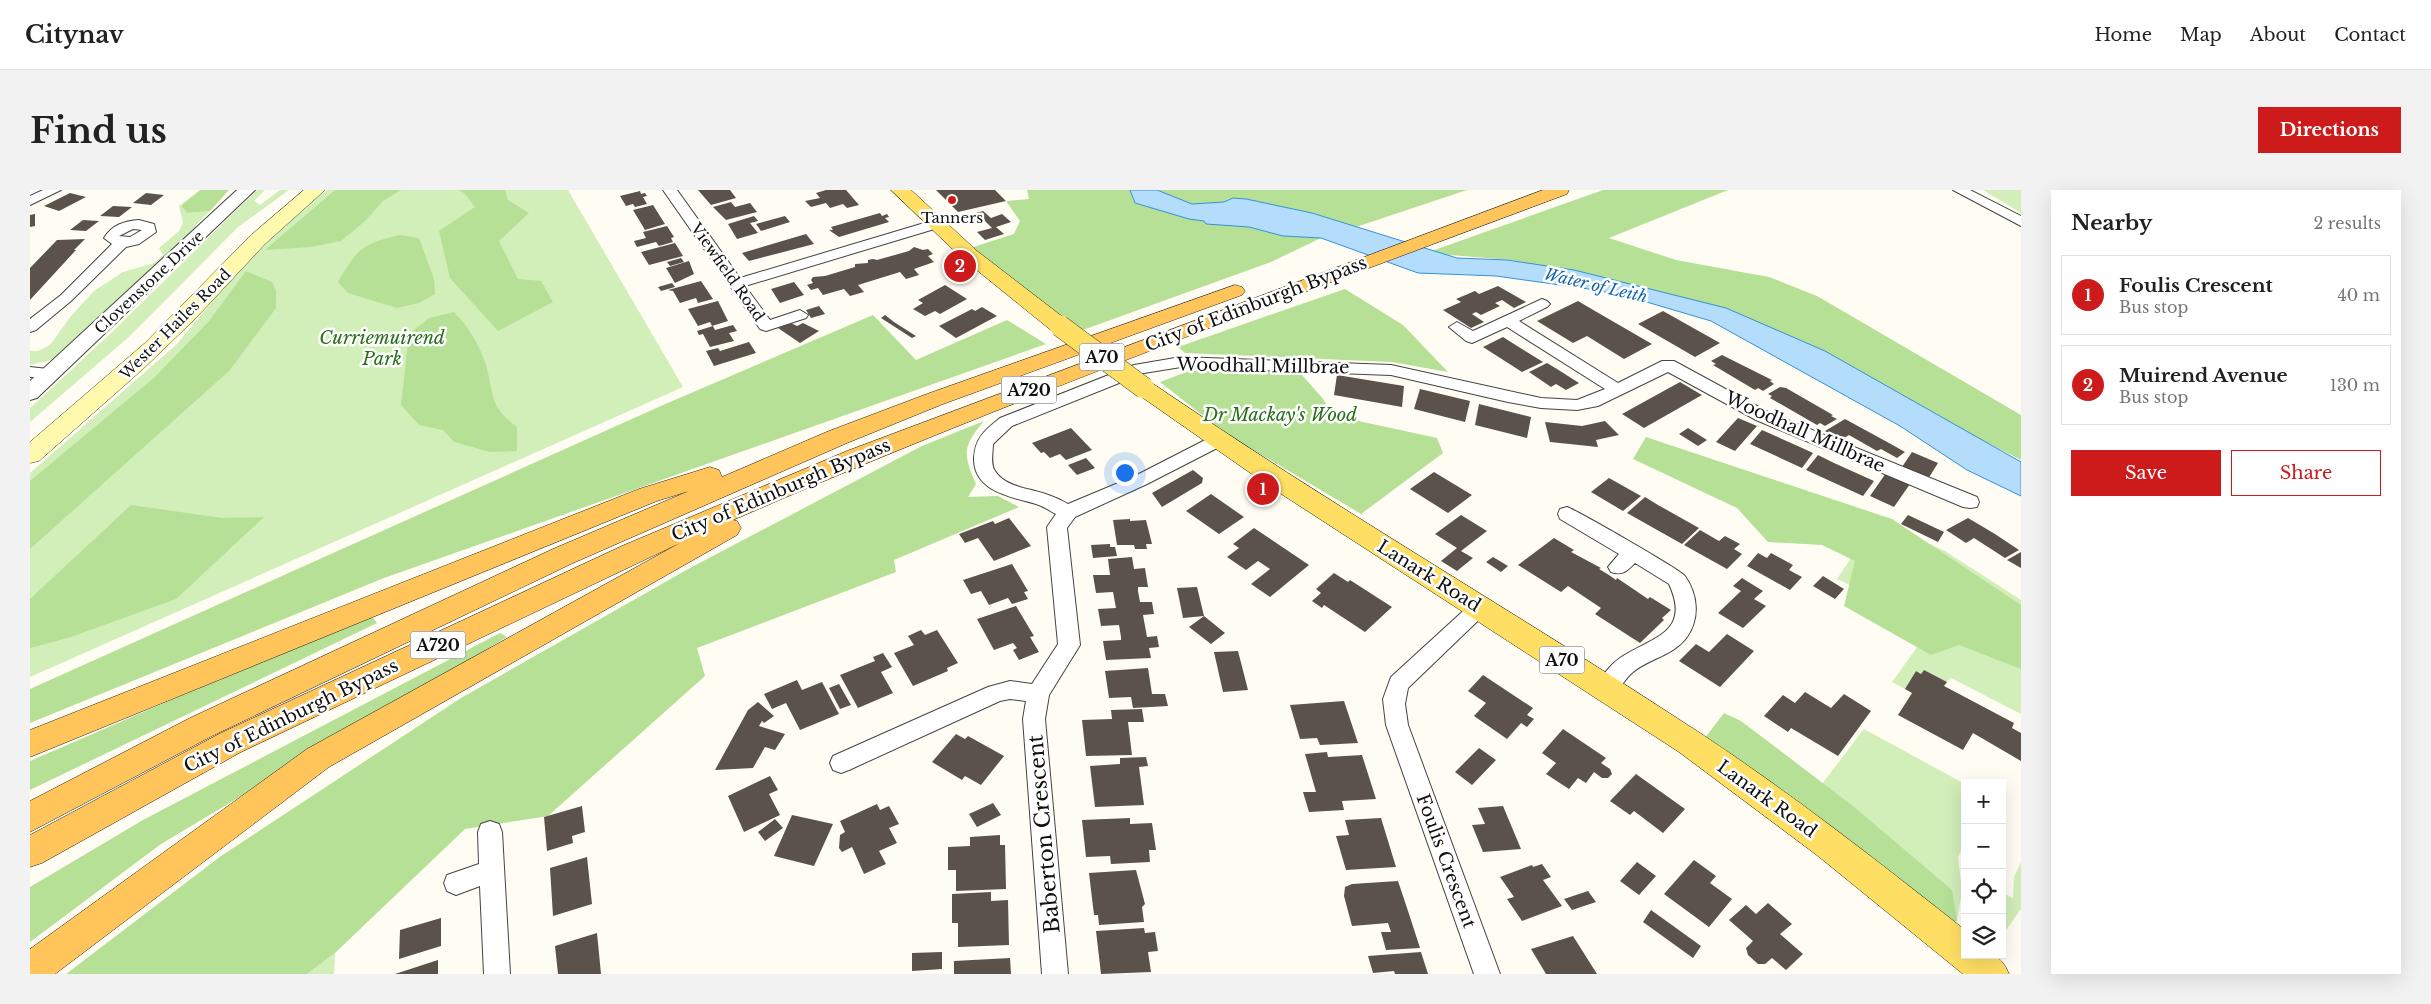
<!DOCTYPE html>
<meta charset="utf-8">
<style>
body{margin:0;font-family:"Libre Baskerville",serif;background:#f2f2f2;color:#222}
.controls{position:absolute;right:15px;bottom:15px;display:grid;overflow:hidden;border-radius:0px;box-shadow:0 5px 20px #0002}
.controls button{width:45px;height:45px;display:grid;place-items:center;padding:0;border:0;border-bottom:1px solid #e0e0e0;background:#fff;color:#222;font:25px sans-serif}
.you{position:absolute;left:1094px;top:282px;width:18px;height:18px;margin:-12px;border:4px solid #fff;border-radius:50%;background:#1a73e8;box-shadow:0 0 0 8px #1a73e833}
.badge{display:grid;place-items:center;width:32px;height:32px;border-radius:50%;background:#cd1b1c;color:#fff;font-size:16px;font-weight:700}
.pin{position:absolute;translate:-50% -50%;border:2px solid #fff;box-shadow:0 1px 5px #0006}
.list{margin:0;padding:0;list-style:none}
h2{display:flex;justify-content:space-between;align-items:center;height:65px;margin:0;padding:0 20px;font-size:21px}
h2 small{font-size:16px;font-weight:400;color:#767676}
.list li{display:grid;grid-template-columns:32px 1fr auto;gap:15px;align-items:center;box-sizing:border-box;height:80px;margin:0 10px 10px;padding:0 10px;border:1px solid #e0e0e0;border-radius:0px}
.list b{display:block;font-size:19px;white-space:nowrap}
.list p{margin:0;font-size:16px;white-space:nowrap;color:#767676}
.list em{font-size:16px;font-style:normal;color:#767676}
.actions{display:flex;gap:10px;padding:15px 20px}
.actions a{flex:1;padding:11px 0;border:1px solid #cd1b1c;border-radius:0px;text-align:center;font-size:18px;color:#cd1b1c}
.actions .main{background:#cd1b1c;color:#fff}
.icon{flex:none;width:28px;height:28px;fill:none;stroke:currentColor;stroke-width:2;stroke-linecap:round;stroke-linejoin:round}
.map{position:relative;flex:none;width:1991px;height:784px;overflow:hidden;border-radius:0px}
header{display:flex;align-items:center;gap:30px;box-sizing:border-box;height:70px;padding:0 25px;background:#fff;border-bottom:1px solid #e0e0e0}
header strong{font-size:24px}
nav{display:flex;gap:28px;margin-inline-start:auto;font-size:18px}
.intro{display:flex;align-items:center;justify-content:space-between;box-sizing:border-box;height:120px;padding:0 30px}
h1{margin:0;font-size:35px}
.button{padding:12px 22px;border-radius:0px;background:#cd1b1c;color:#fff;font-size:18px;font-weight:700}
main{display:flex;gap:30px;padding:0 30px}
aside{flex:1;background:#fff;border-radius:0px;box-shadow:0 5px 20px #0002}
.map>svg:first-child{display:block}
</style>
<header>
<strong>Citynav</strong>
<nav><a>Home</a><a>Map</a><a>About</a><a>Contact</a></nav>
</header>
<div class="intro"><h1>Find us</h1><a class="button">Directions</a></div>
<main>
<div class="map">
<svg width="1991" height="784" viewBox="0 0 1991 784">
<rect width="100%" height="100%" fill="#fffdf3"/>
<path fill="#d2eeb9" d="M170,0L151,16L157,23L180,21L165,36L168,37L29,168L0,175V161H8L20,155L41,126L64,101L93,82L124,73L133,65L129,58L149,41L153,33L149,16Z
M227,0H235L224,11L230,15L250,0H259L208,37L100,146L0,232V218L80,144Z
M297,0H538L653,197L0,487V283L147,154L209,79L262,24Z
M1953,0H1991V23Z
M1847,330L1915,361L1991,410V524L1921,488L1917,492L1894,480L1891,484L1886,481L1875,499L1862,492L1903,435L1807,389Z
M1834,539L1935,594V652L1928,667L1932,701L1927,731L1779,611Z
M1991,672V719L1972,746V703L1983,708L1984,687Z
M305,763L304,784H277Z"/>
<path fill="#b5e096" d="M170,0H199L180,21L157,23L151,16Z
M305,0H371L353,11L335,31L311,51L281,57L235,60Z
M428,0H475L478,10L499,23L469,51L488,89L511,91L523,112L468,141L420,88L409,41L445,17L434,3Z
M997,0H1100L1105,13L1174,31L1176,34L1219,37L1253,46L1291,48L1241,72L1050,141L940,58L984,44L990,31L976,11L999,9Z
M1129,0H1437L1326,37L1282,23L1216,9L1203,8L1194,12L1162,14L1131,3Z
M1573,0H1698L1579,48L1646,70L1739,87L1787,106L1991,225V270L1849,197L1592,92L1481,70L1396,63Z
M370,45L389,48L404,89L405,104L389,113L367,118L318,103L308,92C328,58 332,54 370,45Z
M216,81L242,92L246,101V118L199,181L0,359V291L125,187L179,131Z
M1315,99L1373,135L1418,182L1362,172L1155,163L1148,157Z
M424,122C437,135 449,154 455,172C465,203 457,215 487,237V261L460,262L424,252L413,240L389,235L371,215L379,144L399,128Z
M843,125L886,170L977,130L1016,154L354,388L0,533V499L633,215Z
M1159,181H1242L1272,185L1294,210L1301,225L1407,248L1413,263L1331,324L1195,243L1130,192Z
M954,231C932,257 933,264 946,294L938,307L968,306L989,317L864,370L866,382L667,458L675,486L518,626L435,639L305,763L277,784H36L191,666L431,508L660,378L892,256Z
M1616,247L1862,329L1991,415V479L1929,455L1901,465L1814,416L1825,371L1792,355L1738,352L1707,318L1603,269Z
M101,315L192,328L234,327L146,409L41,447L0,458V409Z
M340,424L347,433L0,600V571Z
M470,443L477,447L131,654L0,752V697L113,630Z
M1694,523L1711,531L1823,616L1922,700L1927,731L1911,743L1671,553Z"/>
<path fill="#b3ddfb" stroke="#3490d9" d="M1100,0H1127L1162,14L1194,12L1203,8L1216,9L1282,23L1427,68L1477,70L1544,80L1696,118L1795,161L1991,272V306L1937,280L1870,236L1681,131L1603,108L1566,100L1466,86L1388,83L1291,48L1253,46L1219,37L1176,34L1174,31L1159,29L1105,13Z"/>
<path fill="#5a524b" d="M668,0H700L706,8L681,15Z
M796,0H816L829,15L817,18L813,14L800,18L796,13L781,17L775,11L790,8L786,3Z
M906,0H965L976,11L928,22Z
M610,1L611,4L615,3L617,6L613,7L617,14L605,17L603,14L596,16L590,6Z
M40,3L56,7L29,21L14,16Z
M116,3L134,5L121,15L103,13Z
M701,12L705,17L720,13L727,22L696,30L683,17Z
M623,15L635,34L615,40L603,20Z
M83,16L102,17L89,27L70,26Z
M953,21L961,28L972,24L981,32L966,37L974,44L955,50L947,42L962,38L954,30L943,33L936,26Z
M850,23L852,26L857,24L859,27L855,28L859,32L809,47L799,40H803L801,37Z
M5,24V36L0,37V25Z
M724,26L728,31L720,33L728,43L707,49L698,34Z
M755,26L760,32L731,41L726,34Z
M53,30L69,31L56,41L40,40Z
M637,36L644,47L641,48L643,52L629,56L626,52L607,57L604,51L616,48L613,42Z
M776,44L784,54L719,71L712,63Z
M55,49L44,60H46L0,110V78L27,50Z
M645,53L653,66L619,75L611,62Z
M884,57L893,60L898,59L903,64L898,66L904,72L884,79L889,85L876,89L870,82L828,95L834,102L820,106L814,99L793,105L788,98L781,100L777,95L783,93L781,90L783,87L795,86L825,77V74L838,73V70L843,69L847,70L879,61Z
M651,68L654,72L640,76L637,72Z
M659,71L664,84L645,93L636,78Z
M671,91L683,109L668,113L666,108L650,113L643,101L638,100Z
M764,92L774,105L750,113L741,99Z
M642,93L645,97L631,101L628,97Z
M915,95L937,109L910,124L905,121L895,126L883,119L893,113L888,110Z
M1468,96L1496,112L1484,118L1472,110L1465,113L1470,116L1451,125L1446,122L1442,124L1454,132L1441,138L1413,120L1431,112L1426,109L1445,101L1449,104Z
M688,111L698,131L682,136L680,132L668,136L658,119Z
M1548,111L1565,121L1622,154L1594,169L1557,146L1543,153L1507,131Z
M789,116L795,124L781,128L776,120Z
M952,117L967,126L926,148L909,136L942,119L945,121Z
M1633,121L1690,153L1665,167L1608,134Z
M855,125L864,132L886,146L882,148L851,128Z
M761,133L767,136L773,133L789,141L770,153L748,138Z
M703,135L707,141L699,143L704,151L680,157L673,144L669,145L667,141L683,136L685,140Z
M1473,147L1484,154L1513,172L1492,182L1453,157Z
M719,152L726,163L684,176L676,161L688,158L690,161Z
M1692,165L1742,190L1740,191L1744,194L1733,201L1728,198L1725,200L1683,175L1686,174L1681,171Z
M1517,173L1527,179L1549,193L1536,200L1526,194L1521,197L1499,182Z
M1307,185L1374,196L1372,217L1304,205Z
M1650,192L1672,205L1614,238L1592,224Z
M1750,197L1756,198L1803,225L1801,226L1807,229L1795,236L1790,233L1787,235L1740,208L1742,206L1738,204Z
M1390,199L1440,211L1435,232L1384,219Z
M1449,214L1501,227L1497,248L1445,235Z
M1708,228L1727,236L1705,261L1686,252Z
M1815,229L1859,253L1875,262L1867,268L1851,259L1847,261L1819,245L1811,250L1795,241Z
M1575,231L1589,245L1566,250L1568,257L1520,252L1515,232L1552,236Z
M1041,238L1062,260L1036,270L1030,264L1020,268L1014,262L1011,263L1002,253Z
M1658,238L1677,250L1668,256L1649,244Z
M1732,240L1770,257L1783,263L1772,278L1720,254Z
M1882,262L1908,273L1898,289L1872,277Z
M1788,265L1804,273L1844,291L1833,306L1776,280Z
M1056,268L1065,278L1047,285L1038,275Z
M1163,280L1173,288L1172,293L1132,317L1122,303Z
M1404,282L1442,305L1418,323L1380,299Z
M1856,283L1880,294L1864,317L1840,306Z
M1579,288L1611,306L1593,321L1561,302Z
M1181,304L1214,327L1189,344L1156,321Z
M1615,307L1628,315L1669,338L1652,354L1597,323Z
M1431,325L1457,341L1431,361L1443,368L1427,381L1411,371L1427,358L1405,344Z
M1878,325L1914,342L1908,352L1871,334Z
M979,328L1001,356L964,371L948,348L935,353L929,344L963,331L965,334Z
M1938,328L1965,344L1989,360L1975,368L1944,348L1936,353L1916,340Z
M1100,329V331L1116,330L1122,354H1116L1117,359H1105L1104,355H1087L1083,330Z
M1224,338L1279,375L1240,407L1221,394L1240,379L1228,371L1216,380L1197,367L1209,358L1203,354Z
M1670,340L1689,351L1695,346L1710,354L1704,359L1712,364L1697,379L1654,355Z
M1524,348L1544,360L1541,362L1571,378L1569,379L1579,385L1586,390L1587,388L1618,409L1620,407L1641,420L1632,428L1634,430L1610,453L1565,424L1571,418L1538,396L1531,402L1488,375Z
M1080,354V357H1085L1087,366L1063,368L1061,355Z
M1991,362V378L1977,370Z
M1728,363L1737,368L1741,363L1763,375L1759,380L1772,387L1760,400L1717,376Z
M1102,367L1104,379L1115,378L1118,397H1108V401L1110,412H1122L1124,424L1113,425L1117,447L1127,446L1129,457L1119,458L1121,468L1076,470L1073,451L1091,450V447L1089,435L1071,436L1068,419L1086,418L1083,402L1066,403L1063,385H1080L1078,369Z
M1463,367L1478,376L1471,382L1456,372Z
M982,374L998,401L994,402L998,409L982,414L978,408L959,415L951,401L941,404L933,390Z
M1304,383L1318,392L1320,390L1362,417L1335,442L1294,415L1292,418L1282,411L1291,403L1286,399Z
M1793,386L1814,399L1805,409L1783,396Z
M1712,388L1733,401L1724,409L1736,416L1713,438L1688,423L1711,401L1703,396Z
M1167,397L1174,426L1195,443L1181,454L1159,437L1174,426L1153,428L1147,398Z
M986,416L1004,446L1000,447L1009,462L989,470L983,460L987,458L983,453L964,460L947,429Z
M891,440L895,445L907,440L928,473L917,478L918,481L883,496L864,463L884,455L878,446Z
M1697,444L1724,461L1690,497L1649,471L1666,454L1679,462Z
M1208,461L1218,500L1193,502L1184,462Z
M853,463L862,477L851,482L863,503L828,518L810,485L845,471L843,467Z
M1118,478L1122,504H1135L1138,516L1103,518L1101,507L1079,508L1075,481Z
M1894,480L1917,492L1914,496L1984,533L1982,538L1991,543V571L1943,543L1933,560L1868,525L1882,503L1875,499L1886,481L1891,484Z
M1453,485L1503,518L1497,525L1504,529L1497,537L1491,533L1477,549L1444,526L1456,513L1438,501Z
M767,490L772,500L792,492L809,524L770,540L756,513L742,519L734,504Z
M809,494L821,515L810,519L799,498Z
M1775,502L1801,518L1814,504L1841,521L1808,566L1761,538L1758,542L1734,526L1753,505L1765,513Z
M1314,511L1328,553L1290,555L1287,548L1270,549L1260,515Z
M728,512L744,526L734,533L732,531L729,536L755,544L745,560L735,557L723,578L685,580L718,520Z
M1112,519L1114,532H1098L1102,565L1056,566L1052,530L1082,529L1081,520Z
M1533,539L1576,568L1571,573L1580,579L1582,584L1578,588H1572L1564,582L1556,593L1548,588L1539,599L1516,584L1526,573L1512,563Z
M926,544L935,549L938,546L974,566L951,595L935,586L932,590L902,572Z
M1449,558L1466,570L1442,595L1425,582Z
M1297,562L1298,567L1332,565L1346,609L1312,611L1314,620L1279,622L1273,602H1286L1275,564Z
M1116,567L1118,576L1109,577L1114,615L1065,617L1060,576L1090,574V568Z
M1606,584L1655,619L1633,643L1604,621L1600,625L1580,611Z
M740,586L748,600L739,604L750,625L714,642L698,606Z
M963,613L971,625L947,637L939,624Z
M847,614L850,620L859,616L869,634L859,638L867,653L849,661L856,674L834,684L822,657L812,662L809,658L810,645L815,642L810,631Z
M552,616L555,642L542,646L543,653L517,661L514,627Z
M1473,616L1491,659L1453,662L1442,635L1455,634L1448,618Z
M762,625L803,634L784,676L744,666Z
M1100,628V634L1122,633L1126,660H1119L1120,672L1081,674L1080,666L1056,667L1052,630Z
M1351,628L1366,677L1316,680L1306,646L1319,645L1315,630Z
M745,629L753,638L735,651L728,642Z
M970,645V655H975L976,699L926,701V680H918V657L940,656V647Z
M557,667L562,714L523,726L520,678Z
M1664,670L1686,686L1680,693L1702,709L1679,737L1634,704Z
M1607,672L1626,686L1609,705L1590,691Z
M1512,674L1521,687L1513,690L1532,716L1492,731L1477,709L1484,707L1470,687L1502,675L1503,677Z
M1106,680L1115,714L1112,717L1114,732L1069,735L1068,725H1064L1059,683Z
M1368,691L1379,724L1390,758L1356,760L1351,742H1361L1358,733L1322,736L1314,706L1315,697L1322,694Z
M1558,701L1566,712L1542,720L1534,709Z
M961,702V711L978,710L979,755L928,757V733H922V704Z
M1738,713L1762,734L1750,744L1773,764L1756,780L1742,768L1735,774H1728L1718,765L1716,758L1723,751L1699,730L1716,715L1726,724Z
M1621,720L1671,756L1663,768L1613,732Z
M411,728V756L369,769L370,740Z
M1114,738L1115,743L1125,742L1128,761L1118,762L1121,782L1071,784L1066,741Z
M567,743L571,784H528L525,756Z
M1543,746L1567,784H1516L1501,759Z
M912,762V779L882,781V763Z
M1391,762L1398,784H1365L1364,781L1343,783L1338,766Z
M980,768L981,784H924V771Z
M408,770V784H365Z"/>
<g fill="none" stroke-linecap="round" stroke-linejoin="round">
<g stroke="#434343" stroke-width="2">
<path id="minor" d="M13,0H31L0,15V6Z
M633,0H647L710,88L901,31H911L913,34L911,37L715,96L740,130L770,120L778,125L776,128L736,141L730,139Z
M1923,0H1940L1991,26V36Z
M109,30L124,34L126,42L109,54L96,57L41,111L6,140L0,142V129L31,105L82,54L74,48C82,35 94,31 109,30ZM103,39L112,40L100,47L89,46Z
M1512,109L1517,111L1520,114L1517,117L1489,131L1588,193L1632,171H1644L1738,222L1947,307L1949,312L1947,317L1940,318L1933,317L1726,230L1638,182L1568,216L1547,220L1511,218L1478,212L1361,185L1151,177L1114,183L982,236L963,254C963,262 960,274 965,281C977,299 1003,298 1021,306C1027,308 1033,311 1038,314L1105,286L1181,247H1193L1196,251L1193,255L1117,294L1045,327L1037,338L1050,455L1019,505L1015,529L1038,784H1012L993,529L996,511L980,509L970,511L819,580L811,583L803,580L800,573L803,566L958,497L980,491L1002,494L1028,454L1017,337L1026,324C1020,321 1013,316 1006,314C981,307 943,301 944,268C945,248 955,240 970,228L1104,175L1151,167L1361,175L1511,208L1547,210L1575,199L1477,137L1442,153L1436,151L1419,137L1427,132L1443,141Z
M0,177L27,180L29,184L27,188L0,187Z
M1537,317C1548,321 1651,380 1655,386C1668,405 1670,428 1657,447C1643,466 1620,468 1603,482C1591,492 1587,510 1568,504L1565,498C1571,487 1580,475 1590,468C1621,447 1662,444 1639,394L1605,373C1597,381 1592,386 1581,382L1578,377L1589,364L1530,329L1528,324L1530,319Z
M1450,409L1457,412L1460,417L1457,422L1378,498L1375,514L1378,535L1470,784H1444L1356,535L1353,509L1361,487L1443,412Z
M460,631L469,634L472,642L480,784H454L450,696L426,705L417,701L414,693L417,685L449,674L448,642L451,634Z"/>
</g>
<g stroke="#434343" stroke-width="2">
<path id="tertiary" d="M207,0H225L7,208L0,210V191Z"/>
</g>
<g stroke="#323232" stroke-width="1">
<path id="secondary" d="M274,0H295L235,54L165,129L113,179L9,271L0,273V252L115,153L221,45Z"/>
</g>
<g stroke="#212121" stroke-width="1">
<path id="primary" d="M861,0H881L947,61L1038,131L1041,136L1038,141L1030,143L1022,141L933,69Z
M1114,191L1122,193C1301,316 1489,424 1670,543C1762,604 1849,672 1935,740V765C1958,765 1969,760 1979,784H1933L1788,666L1649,562L1239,296L1106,203L1102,198L1106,193Z"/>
</g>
<g stroke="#212121" stroke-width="1">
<path id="trunk" d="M1513,0H1539L1537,4C1257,109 976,211 703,330L707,331L711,338L707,345L299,577L25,784H0V759L277,559L650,353L211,562L12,673L0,677V645L189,544L592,356L817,261Z
M1205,95L1212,97L1215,101L1212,105L913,214L817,253L543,373L182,546L0,642V611L160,528L523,359L659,301L627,311L0,567V540L609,299L680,277L689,280L692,287L799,241L897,204Z"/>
</g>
<use href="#minor" fill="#fff" fill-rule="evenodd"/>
<use href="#tertiary" fill="#fff" fill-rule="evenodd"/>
<use href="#secondary" fill="#fff9ae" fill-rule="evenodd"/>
<use href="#primary" fill="#ffdf63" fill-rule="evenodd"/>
<use href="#trunk" fill="#ffc45a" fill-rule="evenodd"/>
<g stroke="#212121" stroke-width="22" stroke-linecap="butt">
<path id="primary-bridge" d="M1030,136L1114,198"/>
</g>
<use href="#primary-bridge" stroke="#ffdf63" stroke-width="21"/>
</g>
<circle fill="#cd1b1c" stroke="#fff" stroke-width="2" cx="922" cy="10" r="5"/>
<g text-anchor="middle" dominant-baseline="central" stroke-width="5" stroke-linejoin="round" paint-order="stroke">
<g font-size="15" fill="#101010" stroke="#fff">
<text x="922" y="27">Tanners</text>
</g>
<g font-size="15" fill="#101010" stroke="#fff">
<text transform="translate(698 82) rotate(55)">Viewfield Road</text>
<text transform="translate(119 92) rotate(-43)">Clovenstone Drive</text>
<text transform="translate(145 134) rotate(-45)">Wester Hailes Road</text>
</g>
<g font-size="16" font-style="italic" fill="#0d62ae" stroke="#fff">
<text transform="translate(1566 95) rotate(13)">Water of Leith</text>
</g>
<g fill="#fff" stroke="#585858" stroke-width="1">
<rect x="1049.5" y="153.5" width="45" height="27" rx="4"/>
<rect x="971.5" y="186.5" width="55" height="27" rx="4"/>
<rect x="380.5" y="441.5" width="55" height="27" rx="4"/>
<rect x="1509.5" y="456.5" width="45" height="27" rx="4"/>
</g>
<g font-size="16" font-weight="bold" fill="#101010">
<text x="1072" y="167">A70</text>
<text x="999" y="200">A720</text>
<text x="408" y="455">A720</text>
<text x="1532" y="470">A70</text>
</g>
<g font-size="18" fill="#101010" stroke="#fff">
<text transform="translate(1226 114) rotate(-21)">City of Edinburgh Bypass</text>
<text transform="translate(1233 176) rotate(1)">Woodhall Millbrae</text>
<text transform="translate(1775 242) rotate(24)">Woodhall Millbrae</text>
<text transform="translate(751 300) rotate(-23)">City of Edinburgh Bypass</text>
<text transform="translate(1399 386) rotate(32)">Lanark Road</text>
<text transform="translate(261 526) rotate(-26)">City of Edinburgh Bypass</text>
<text transform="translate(1737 609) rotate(36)">Lanark Road</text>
<text transform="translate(1416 671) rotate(70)">Foulis Crescent</text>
</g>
<g font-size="18" font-style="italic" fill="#286f1a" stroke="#fff">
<text x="352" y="148">Curriemuirend<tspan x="352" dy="21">Park</tspan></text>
<text x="1250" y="225">Dr Mackay's Wood</text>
</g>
<g font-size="21" fill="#101010" stroke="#fff">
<text transform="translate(1014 644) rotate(-95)">Baberton Crescent</text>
</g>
</g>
</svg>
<div class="controls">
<button>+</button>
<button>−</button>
<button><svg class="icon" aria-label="locate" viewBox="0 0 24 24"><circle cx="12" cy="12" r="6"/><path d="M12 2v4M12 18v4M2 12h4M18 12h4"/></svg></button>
<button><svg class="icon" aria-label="layers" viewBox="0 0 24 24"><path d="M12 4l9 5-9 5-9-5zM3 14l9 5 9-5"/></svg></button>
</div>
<div class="you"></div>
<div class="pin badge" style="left:1233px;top:299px">1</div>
<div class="pin badge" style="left:930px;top:76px">2</div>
</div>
<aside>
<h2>Nearby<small>2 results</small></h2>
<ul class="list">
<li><span class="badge">1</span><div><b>Foulis Crescent</b><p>Bus stop</p></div><em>40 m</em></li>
<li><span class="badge">2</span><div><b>Muirend Avenue</b><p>Bus stop</p></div><em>130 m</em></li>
</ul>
<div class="actions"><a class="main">Save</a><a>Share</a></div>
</aside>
</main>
